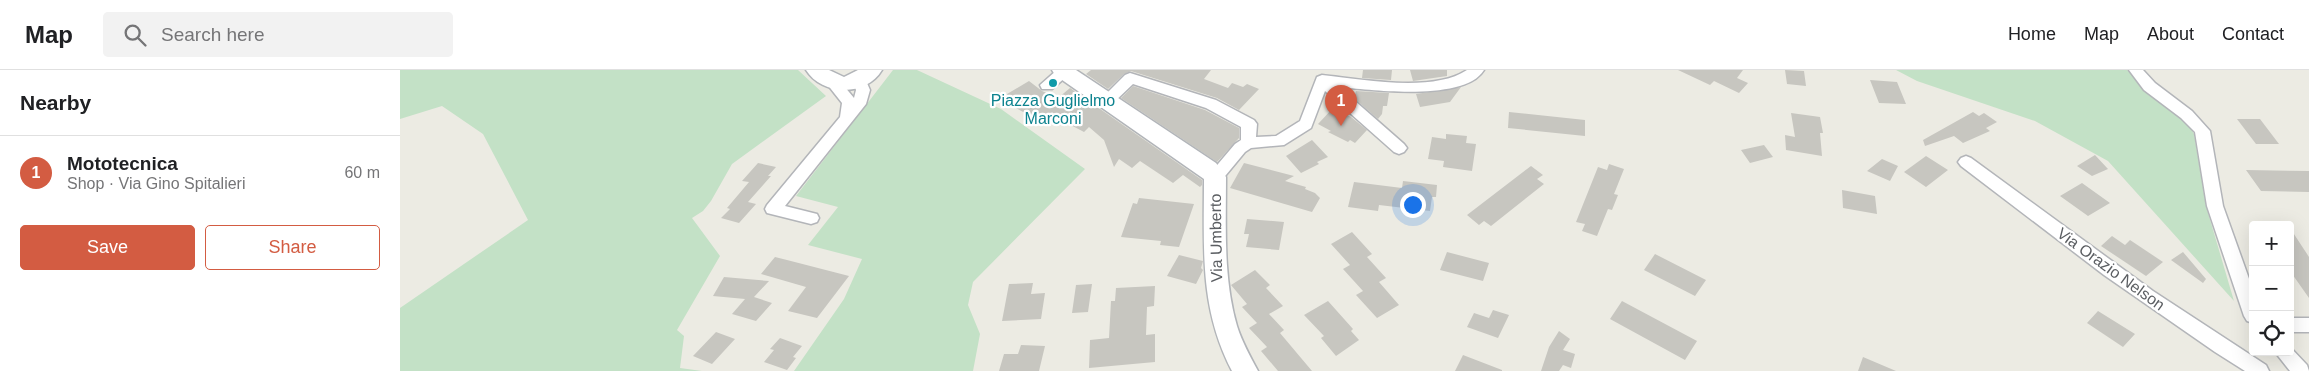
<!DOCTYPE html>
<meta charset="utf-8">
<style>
body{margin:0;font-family:Helvetica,sans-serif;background:#f2f2f2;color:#202124}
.controls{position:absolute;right:15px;bottom:15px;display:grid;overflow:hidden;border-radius:5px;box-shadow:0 5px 20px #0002}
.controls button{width:45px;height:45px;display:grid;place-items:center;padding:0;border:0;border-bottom:1px solid #e0e0e0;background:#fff;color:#202124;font:25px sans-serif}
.you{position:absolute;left:1012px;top:134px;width:18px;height:18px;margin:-12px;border:4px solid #fff;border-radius:50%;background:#1a73e8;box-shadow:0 0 0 8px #1a73e833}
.badge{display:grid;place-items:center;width:32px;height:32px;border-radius:50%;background:#d35c42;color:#fff;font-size:16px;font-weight:700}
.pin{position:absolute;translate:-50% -41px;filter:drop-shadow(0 1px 2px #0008)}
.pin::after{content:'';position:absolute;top:26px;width:18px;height:15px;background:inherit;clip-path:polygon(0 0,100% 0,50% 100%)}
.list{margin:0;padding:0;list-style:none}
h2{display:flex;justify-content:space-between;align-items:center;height:65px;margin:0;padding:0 20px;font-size:21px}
h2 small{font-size:16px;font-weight:400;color:#757577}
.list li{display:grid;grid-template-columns:32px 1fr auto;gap:15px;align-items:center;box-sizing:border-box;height:75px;padding:0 20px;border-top:1px solid #e0e0e0}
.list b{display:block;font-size:19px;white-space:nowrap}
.list p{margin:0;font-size:16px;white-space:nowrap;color:#757577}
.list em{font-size:16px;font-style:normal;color:#757577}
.actions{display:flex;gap:10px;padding:15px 20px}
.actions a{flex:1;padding:11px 0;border:1px solid #d35c42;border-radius:5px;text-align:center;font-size:18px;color:#d35c42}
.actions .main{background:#d35c42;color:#fff}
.icon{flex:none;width:28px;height:28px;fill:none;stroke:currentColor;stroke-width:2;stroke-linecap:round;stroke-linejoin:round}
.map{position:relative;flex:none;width:1909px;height:301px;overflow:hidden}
header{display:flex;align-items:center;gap:30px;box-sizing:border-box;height:70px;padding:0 25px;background:#fff;border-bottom:1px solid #e0e0e0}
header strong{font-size:24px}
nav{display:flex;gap:28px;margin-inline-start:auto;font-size:18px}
.search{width:350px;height:45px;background:#f2f2f2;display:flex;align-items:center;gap:12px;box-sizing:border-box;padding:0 18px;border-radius:5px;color:#757577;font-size:19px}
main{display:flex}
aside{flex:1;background:#fff}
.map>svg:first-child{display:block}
</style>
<header>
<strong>Map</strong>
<div class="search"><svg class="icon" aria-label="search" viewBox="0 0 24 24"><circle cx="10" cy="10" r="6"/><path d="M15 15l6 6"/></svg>Search here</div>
<nav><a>Home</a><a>Map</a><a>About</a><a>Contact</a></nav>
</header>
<main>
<aside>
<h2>Nearby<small></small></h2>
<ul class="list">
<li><span class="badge">1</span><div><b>Mototecnica</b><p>Shop · Via Gino Spitalieri</p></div><em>60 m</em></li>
</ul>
<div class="actions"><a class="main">Save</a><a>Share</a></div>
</aside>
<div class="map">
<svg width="1909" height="301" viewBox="0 0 1909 301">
<rect width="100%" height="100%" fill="#ecebe3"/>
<path fill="#c3e1c6" d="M0,0H398L426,26L332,94L311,131L303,141L292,148L320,186L277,260L284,266L280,298L302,301H0V238L128,150L83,64L42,36L0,49Z
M493,0H517L601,39L685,99L573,212L568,235L580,264L573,301H394L444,229L462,189L408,175L438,137L396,126Z
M1496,0H1727L1788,52L1794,64L1806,136L1834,231L1708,91L1635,51L1517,11Z"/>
<path fill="#c7c6c0" d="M691,0H811L804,9L828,18L832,13L843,17L847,14L859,19L839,40L817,28L731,1L724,4L708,19L686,4Z
M963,0H992L991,10L962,8Z
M1010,0H1047V6L1013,11Z
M1278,0H1343L1337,8L1348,13L1339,23L1314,11L1310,15Z
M1385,0L1404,1L1406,16L1387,14Z
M1470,10L1497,12L1506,34L1479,33Z
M629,11L642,21L658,28L670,18L802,110V115L800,117L783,105L773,113L740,91L732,98L719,89L714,97L704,70L689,57L684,62L665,52L636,44L632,47L616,38L607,24Z
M733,16L805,40L839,58V68L817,92L721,28Z
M1061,17L1050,32L1020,37L1016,24Z
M956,21L989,23L987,36H983L982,44L978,49L954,28Z
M933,38L951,47L967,60L955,73L950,70L948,72L928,62L931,61L918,54Z
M1109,42L1185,50V66L1108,58Z
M1573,42L1579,46L1584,43L1597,52L1586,58L1590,61L1563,73L1554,66L1525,76L1523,70Z
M1391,43L1420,47L1423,63H1420L1422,86L1386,80L1385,65L1395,67Z
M1837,49H1860L1879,74H1856Z
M1046,64L1067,66L1066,73L1076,74L1072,101L1043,97L1044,91L1028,89L1032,67L1046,69Z
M912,70L928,87L917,92L919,94L901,103L886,86Z
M1364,75L1373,87L1350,93L1341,80Z
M1695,85L1708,99L1692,106L1677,96Z
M1526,86L1548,100L1526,117L1504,102Z
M1482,89L1498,96L1490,111L1467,101Z
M358,93L376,97L368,106H371L348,132L356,134L339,153L321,148L330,139L327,138L349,112L342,111Z
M844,93L894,106L885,111L906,117L905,119L915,123L920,128L912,142L830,118Z
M1209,94L1224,99L1214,124L1218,125L1212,140L1208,139L1197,166L1182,161L1185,154L1176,152L1198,97L1207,100Z
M1131,96L1143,105L1137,109L1144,114L1091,156L1084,151L1079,155L1067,145Z
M1846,100L1909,101V122L1861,121Z
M1003,111L1037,115L1036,127H1032L1030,141L979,135L978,141L948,137L954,112L1002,118Z
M1682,113L1710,133L1688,146L1660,126Z
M1442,120L1475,126L1477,144L1443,138Z
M739,128L794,134L779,177L760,175L761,171L721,167L733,133L737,134Z
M847,149L884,152L879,180L846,177L849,164H844Z
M1890,158L1909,187V228L1890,201Z
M952,162L972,184L967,187L986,208L979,212L999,235L977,248L956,225L963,221L943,199L950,195L931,174Z
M1712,166L1725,175L1730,170L1763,192L1746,206L1701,176Z
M1047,182L1089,193L1083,211L1040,200Z
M1783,182L1806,209L1803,213L1771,190Z
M1255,184L1306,210L1295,226L1244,200Z
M779,185L803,191L801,198L803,200L796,214L767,206Z
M375,187L387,190L449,206L417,248L388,241L406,217L361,204Z
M855,200L870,215L866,218L883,236L869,244L884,260L880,263L912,301H878L861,281L867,277L849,258L857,253L842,237L847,234L831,215Z
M324,207L369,211L354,227L372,233L356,251L332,244L345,229L313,226Z
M633,213L631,224L645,223L641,249L602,251L609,214Z
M692,214L688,242L672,243L676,215Z
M755,216L754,236L747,237L746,265L755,264V292L689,298L690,270L709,268L711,231H715L716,218Z
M928,231L953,259L951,261L959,270L936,286L921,268L924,266L904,245Z
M1222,231L1297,271L1285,290L1210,249Z
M1093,240L1109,245L1098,268L1067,257L1074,243L1089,248Z
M1698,241L1735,264L1723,277L1687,253Z
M1159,261L1170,269L1163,280L1175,284L1171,298L1163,295L1159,301H1141L1149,277Z
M316,262L335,269L312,294L293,286Z
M380,268L402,276L393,287L396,288L387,300L364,292L374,280L370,279Z
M621,275L645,276L639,301H599L604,284H618Z
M1063,285L1102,300V301H1055Z
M1463,287L1496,301H1458Z"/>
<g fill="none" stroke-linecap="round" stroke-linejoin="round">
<g stroke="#b3b5b9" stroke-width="3">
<path id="street" d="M657,0H674L652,19H642L640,15Z
M1067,0H1084C1065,32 971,20 939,17L1004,74L1007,78L1004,82L999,84L994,82L925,21L911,58L884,75L851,78L845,82L821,111L815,113L809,111L807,107L835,74L841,70V57L806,38L733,14L711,35H701L699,31L725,5L730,3L816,30L854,50L857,54L856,67L876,66L900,51L917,7L922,5C961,9 1033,23 1067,0Z
M1729,0H1743L1755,13L1792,41L1810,61L1823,136L1853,220V253L1847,251L1844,246L1807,136L1795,62L1781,48L1744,20Z
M459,4L464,6L470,20L466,34L385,136L417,144L419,148L417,152L411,154L367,143L365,139L367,135L440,47L442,33L427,14L429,10H439L454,28L456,20L452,9L454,6Z
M1566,86L1571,88L1753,221L1866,295L1869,301H1845L1815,282L1704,205L1561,96L1558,92L1561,88Z
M1890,248H1909V262H1890Z
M1890,277L1907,295L1909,301H1890L1875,282H1890Z"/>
</g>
<g stroke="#b2b5b9" stroke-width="3">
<path id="secondary" d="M406,0H429L444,7L458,0H482C466,27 422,26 406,0Z
M652,0H676L816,93L826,107C826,156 823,208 837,256C842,272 850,286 858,301H832C799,238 804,178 804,109L655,5Z"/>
</g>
<use href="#street" fill="#fff" fill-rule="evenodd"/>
<use href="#secondary" fill="#fff" fill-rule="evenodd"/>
</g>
<circle fill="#0f9aa8" stroke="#fff" stroke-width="2" cx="653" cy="13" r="5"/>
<g text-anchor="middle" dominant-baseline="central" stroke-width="4.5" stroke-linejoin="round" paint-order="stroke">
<g font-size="16" fill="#0d838f" stroke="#fff">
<text x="653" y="30">Piazza Guglielmo<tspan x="653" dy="18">Marconi</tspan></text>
</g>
<g font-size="16" fill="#5b5e62" stroke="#fff">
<text transform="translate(816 168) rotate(-91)">Via Umberto</text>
<text transform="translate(1711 199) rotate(36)">Via Orazio Nelson</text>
</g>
</g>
</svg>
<div class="controls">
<button>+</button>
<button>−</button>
<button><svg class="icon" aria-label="locate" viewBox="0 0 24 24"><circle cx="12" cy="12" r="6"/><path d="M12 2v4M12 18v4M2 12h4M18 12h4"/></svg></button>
</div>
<div class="you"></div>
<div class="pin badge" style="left:941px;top:56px">1</div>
</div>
</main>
